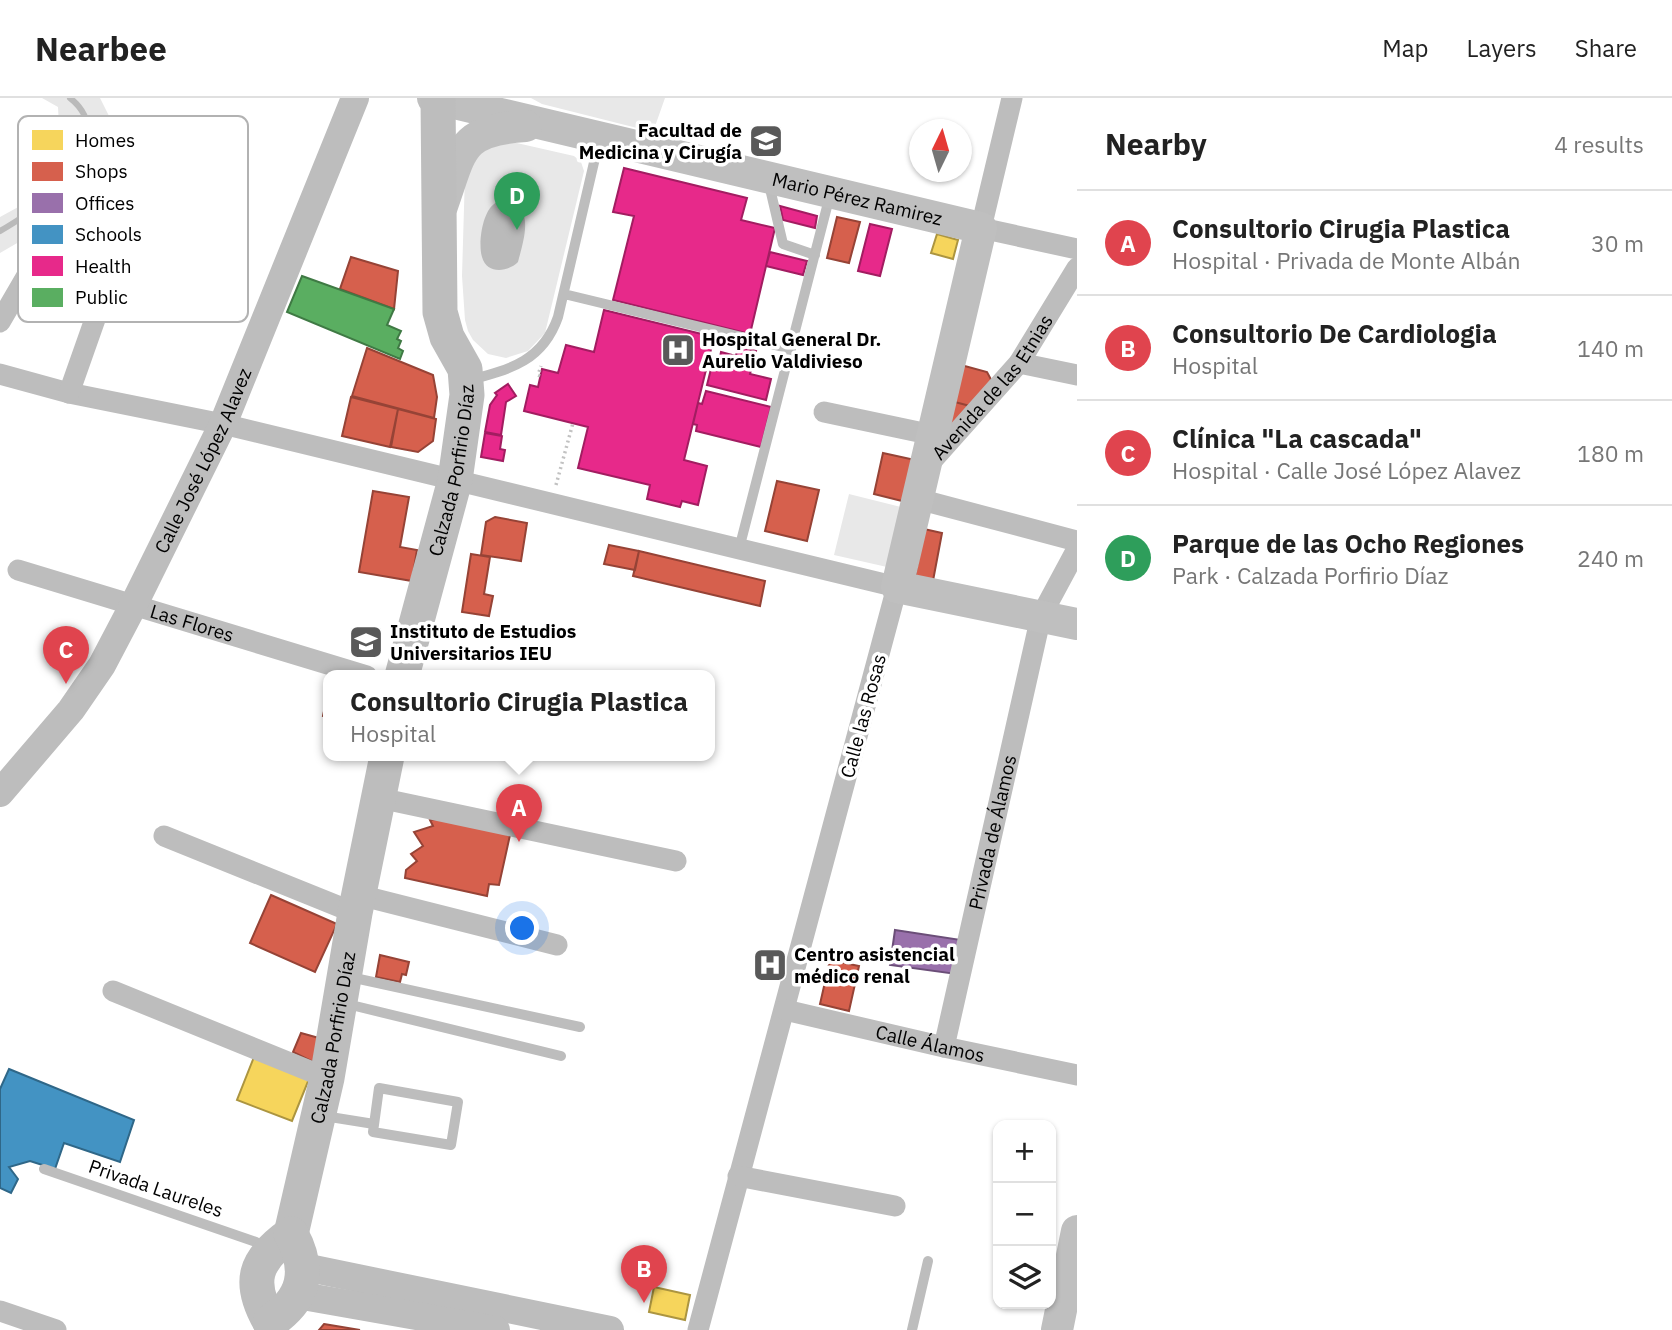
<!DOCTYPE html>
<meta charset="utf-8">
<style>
body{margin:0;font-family:"IBM Plex Sans",sans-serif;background:#f2f2f2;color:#222}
.controls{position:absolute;right:21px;bottom:21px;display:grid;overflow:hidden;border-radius:14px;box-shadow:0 2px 5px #0004}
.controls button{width:63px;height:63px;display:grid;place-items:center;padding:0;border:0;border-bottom:2px solid #e0e0e0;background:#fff;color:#222;font:35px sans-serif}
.compass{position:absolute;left:909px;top:21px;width:63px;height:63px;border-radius:50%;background:#fff;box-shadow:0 2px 5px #0004;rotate:5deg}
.you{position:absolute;left:523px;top:831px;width:24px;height:24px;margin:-18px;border:5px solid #fff;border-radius:50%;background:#1a73e8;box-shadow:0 0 0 10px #1a73e833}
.badge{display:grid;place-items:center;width:46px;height:46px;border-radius:50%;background:#d93025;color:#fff;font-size:23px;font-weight:700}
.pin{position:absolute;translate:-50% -58px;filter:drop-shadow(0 2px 4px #0008)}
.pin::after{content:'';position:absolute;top:37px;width:24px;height:21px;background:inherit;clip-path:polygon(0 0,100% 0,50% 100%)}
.popup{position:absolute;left:323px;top:572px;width:392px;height:91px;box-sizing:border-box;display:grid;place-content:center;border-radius:14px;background:#fff;filter:drop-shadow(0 2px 5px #0005);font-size:23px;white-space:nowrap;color:#767676}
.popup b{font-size:26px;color:#222}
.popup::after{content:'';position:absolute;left:50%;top:100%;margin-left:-14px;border:14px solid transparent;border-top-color:#fff}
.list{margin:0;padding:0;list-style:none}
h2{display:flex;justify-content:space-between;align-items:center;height:91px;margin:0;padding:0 28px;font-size:30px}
h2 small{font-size:23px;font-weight:400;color:#767676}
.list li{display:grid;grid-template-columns:46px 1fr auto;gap:21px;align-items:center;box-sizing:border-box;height:105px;padding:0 28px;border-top:2px solid #e0e0e0}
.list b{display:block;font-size:26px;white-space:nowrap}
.list p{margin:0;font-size:23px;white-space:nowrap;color:#767676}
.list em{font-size:23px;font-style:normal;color:#767676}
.icon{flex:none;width:38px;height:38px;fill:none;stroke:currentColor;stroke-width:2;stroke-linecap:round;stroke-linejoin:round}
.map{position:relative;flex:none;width:1077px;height:1232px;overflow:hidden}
header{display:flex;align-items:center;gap:42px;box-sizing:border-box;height:98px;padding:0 35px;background:#fff;border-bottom:2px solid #e0e0e0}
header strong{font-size:33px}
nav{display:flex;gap:38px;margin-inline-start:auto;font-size:24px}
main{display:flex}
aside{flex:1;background:#fff}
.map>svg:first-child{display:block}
</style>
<header>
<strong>Nearbee</strong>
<nav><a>Map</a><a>Layers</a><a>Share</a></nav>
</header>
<main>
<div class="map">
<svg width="1077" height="1232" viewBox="0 0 1077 1232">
<rect width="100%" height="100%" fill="#fff"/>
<path fill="#e8e8e8" d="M42,0H100L117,34L96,102L88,100L85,107L71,102L62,119L0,155V119L62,85L58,9Z
M531,0H665L653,34L542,6Z
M504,42L574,58L581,64L584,73L545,235L528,253L506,260L488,256L473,242L468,233L465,222L462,178L465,76L485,43Z
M849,396L901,409L887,469L834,457Z"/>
<path fill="#bababa" d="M509,102C535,111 523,144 518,164C508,174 487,177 482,159C478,146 482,115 494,106C498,102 504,102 509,102Z"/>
<path fill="#f6d55c" stroke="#ac9540" stroke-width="2" d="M937,136L958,142L953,161L931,155Z
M254,959L309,981L292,1023L237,1002Z
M654,1189L690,1197L685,1222L649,1214Z"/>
<path fill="#d6604d" stroke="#964336" stroke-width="2" d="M837,119L860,124L849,165L827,160Z
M351,159L398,173L394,211L340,191Z
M367,250L433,277L437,299L434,320L352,298Z
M961,267L987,274L994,287L970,308L951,303Z
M351,299L398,311L390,349L342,338Z
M951,303L970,308L948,335Z
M398,311L436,321L433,343L418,354L391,349Z
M883,355L915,362L906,404L874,396Z
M777,383L819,392L807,443L765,433Z
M373,393L409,399L400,449L417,452L412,483L359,474Z
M495,419L527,425L521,463L481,457L486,424Z
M924,431L942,435L932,488L914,484Z
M609,447L639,453L635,472L604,466Z
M639,453L765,483L760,508L633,478Z
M471,456L490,459L484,496L493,498L489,518L462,514Z
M328,594V619L323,618Z
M444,720L510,737L499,787L489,786L487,798L405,780L406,772L417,763L411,756L423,748L414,734L433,728L430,722Z
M271,797L337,826L315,874L250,845Z
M380,857L409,864L406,877L402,876L400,884L376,879Z
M830,862L859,868L849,913L820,906Z
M301,935L319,940V967L293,954Z
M324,1226L360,1232H319Z"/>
<path fill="#9970ab" stroke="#6b4e78" stroke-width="2" d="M895,832L961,842L956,876L890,867Z"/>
<path fill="#4393c3" stroke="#2f6788" stroke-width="2" d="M9,971L134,1022L120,1064L64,1045L55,1071L30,1063L9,1069L18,1081L11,1095L0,1090V991Z"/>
<path fill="#e7298a" stroke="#a21d61" stroke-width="2" d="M624,70L747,100L741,122L775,130L750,236L613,202L634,118L613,114Z
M780,108L817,118L815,130L783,122Z
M870,126L892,131L880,178L858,173Z
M770,154L807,163L803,177L766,168Z
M604,212L714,239L684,362L707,368L698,407L682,403L680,409L647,401L650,387L578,370L588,329L524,313L530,287L538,289L542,271L558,275L566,247L594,254Z
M738,249L756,253L750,276L771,281L766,302L707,287L712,267L718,268L721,254L736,258Z
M508,286L516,298L506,304L501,337L485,334L490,307L497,297L495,295Z
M706,293L771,309L761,349L696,333L697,327L693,326L698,305L702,306Z
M485,335L502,338L500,351L505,352L503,363L481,359Z"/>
<path fill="#5aae61" stroke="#3f7a44" stroke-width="2" d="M302,178L394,211L387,227L401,233L397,241L401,243L398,250L403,253L400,261L287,214Z"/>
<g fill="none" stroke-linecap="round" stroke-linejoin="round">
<path stroke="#bababa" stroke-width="6" d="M0,133C11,127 22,119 33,113C71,95 95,87 90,38C88,22 83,10 70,0"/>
<path stroke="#c2c2c2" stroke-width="3.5" stroke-dasharray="2 3.5" stroke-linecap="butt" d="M540,278L538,277L541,268
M556,387L573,325"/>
<path stroke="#bdbdbd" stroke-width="10" d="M768,82L783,146L815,157
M564,196L791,251
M470,282C512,271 543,262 558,219L599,43
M739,451L830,97
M350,879L580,929
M343,905L561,958
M379,990L458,1004L451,1047L373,1034Z
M324,1018L374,1026
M44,1071L256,1144
M912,1232L928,1163"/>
<g stroke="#bdbdbd" stroke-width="21">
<path d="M1012,0L981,130L1077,151"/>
<path d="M0,224L43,150"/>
<path d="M1019,265L1077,277"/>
<path d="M0,276L69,295L223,326L897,489L698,1232"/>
<path d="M69,295L118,156"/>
<path d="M824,314L933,337"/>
<path id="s1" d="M929,366L1019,265L1077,170"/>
<path d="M918,401L1077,443"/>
<path id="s2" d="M18,472L367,578"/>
<path d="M379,700L676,763"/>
<path d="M164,738L355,815"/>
<path d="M359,797L557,847"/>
<path d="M113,893L327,980"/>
<path id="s3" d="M785,912L944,949L1077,977"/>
<path id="s4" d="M944,949L1041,518L1077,451"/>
<path d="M738,1078L895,1108"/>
<path d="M0,1213L56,1232"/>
</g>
<g stroke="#bdbdbd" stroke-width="28">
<path id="s5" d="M0,695L71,612L102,567L133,508L223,326L355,0"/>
<path d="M304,1169L610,1232"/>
<path d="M297,1197L496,1232"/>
</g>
<g stroke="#bfbfbf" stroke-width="32">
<path id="s6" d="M433,0L981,130L897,489L1077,526"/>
<path d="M442,108C462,52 459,32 526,28"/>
<path d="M1057,1232L1077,1133"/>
</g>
<g stroke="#bdbdbd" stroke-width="35">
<path id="s7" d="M402,578L455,382L467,297L465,271L447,239L440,214L438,0"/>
<path id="s8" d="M291,1136L327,980L355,815L387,658"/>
<path d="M270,1224C247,1184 254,1162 291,1136"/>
<path d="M270,1224C305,1201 311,1172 291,1136"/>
</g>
</g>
<defs>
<g id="university-square" transform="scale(1.75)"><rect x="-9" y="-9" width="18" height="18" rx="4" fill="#595959" stroke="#fff"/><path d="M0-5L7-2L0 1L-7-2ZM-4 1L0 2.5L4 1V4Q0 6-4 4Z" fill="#fff"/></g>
<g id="hospital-square" transform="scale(1.75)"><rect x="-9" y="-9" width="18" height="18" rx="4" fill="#595959" stroke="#fff"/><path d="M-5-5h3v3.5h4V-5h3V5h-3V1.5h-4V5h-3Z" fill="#fff"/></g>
</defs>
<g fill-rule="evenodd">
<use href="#university-square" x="766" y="43"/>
<use href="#hospital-square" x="678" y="252"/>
<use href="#university-square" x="366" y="544"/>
<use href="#hospital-square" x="770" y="867"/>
</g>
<g text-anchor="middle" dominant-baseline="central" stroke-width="7" stroke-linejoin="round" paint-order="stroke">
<g font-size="19" font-weight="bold" fill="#000" stroke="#fff" text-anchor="start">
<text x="742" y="32" text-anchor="end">Facultad de<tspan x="742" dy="22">Medicina y Cirugía</tspan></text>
<text x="702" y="241">Hospital General Dr.<tspan x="702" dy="22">Aurelio Valdivieso</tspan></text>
<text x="390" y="533">Instituto de Estudios<tspan x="390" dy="22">Universitarios IEU</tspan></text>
<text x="794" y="856">Centro asistencial<tspan x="794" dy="22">médico renal</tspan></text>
</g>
<g font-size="19" fill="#000" stroke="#fff">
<text stroke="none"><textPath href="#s6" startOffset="436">Mario Pérez Ramirez</textPath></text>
<text stroke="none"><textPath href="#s1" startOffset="100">Avenida de las Etnias</textPath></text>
<text stroke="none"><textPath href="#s5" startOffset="392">Calle José López Alavez</textPath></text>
<text stroke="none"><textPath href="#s7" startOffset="212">Calzada Porfirio Díaz</textPath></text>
<text stroke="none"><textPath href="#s2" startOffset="182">Las Flores</textPath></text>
<text transform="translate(863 618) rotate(-75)">Calle las Rosas</text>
<text stroke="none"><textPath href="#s4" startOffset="220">Privada de Álamos</textPath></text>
<text stroke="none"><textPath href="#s8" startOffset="201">Calzada Porfirio Díaz</textPath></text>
<text stroke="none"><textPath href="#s3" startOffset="149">Calle Álamos</textPath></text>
<text transform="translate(156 1090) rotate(19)">Privada Laureles</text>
</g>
</g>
<rect x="18" y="18" width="230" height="206" rx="10" fill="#fff" stroke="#b2b2b2" stroke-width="2"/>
<rect x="32" y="32" width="31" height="20" fill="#f6d55c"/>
<rect x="32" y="64" width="31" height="19" fill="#d6604d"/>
<rect x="32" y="95" width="31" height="20" fill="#9970ab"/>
<rect x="32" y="127" width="31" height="19" fill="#4393c3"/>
<rect x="32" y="158" width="31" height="20" fill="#e7298a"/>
<rect x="32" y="190" width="31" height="19" fill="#5aae61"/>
<g font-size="19" fill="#000">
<text x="75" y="49">Homes</text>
<text x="75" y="80">Shops</text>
<text x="75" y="112">Offices</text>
<text x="75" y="143">Schools</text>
<text x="75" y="175">Health</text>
<text x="75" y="206">Public</text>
</g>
</svg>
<div class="controls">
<button>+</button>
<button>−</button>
<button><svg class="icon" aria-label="layers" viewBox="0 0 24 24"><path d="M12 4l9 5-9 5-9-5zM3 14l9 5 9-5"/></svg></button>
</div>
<svg class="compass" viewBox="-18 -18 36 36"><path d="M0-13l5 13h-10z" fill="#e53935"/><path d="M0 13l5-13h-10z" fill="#767676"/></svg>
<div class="you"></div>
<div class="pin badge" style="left:519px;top:744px;background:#e0444e">A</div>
<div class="popup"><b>Consultorio Cirugia Plastica</b>Hospital</div>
<div class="pin badge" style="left:644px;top:1205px;background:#e0444e">B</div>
<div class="pin badge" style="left:66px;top:586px;background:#e0444e">C</div>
<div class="pin badge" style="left:517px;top:132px;background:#2e9e5b">D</div>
</div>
<aside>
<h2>Nearby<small>4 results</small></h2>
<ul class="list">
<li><span class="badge" style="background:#e0444e">A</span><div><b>Consultorio Cirugia Plastica</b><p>Hospital · Privada de Monte Albán</p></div><em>30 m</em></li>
<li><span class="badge" style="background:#e0444e">B</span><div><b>Consultorio De Cardiologia</b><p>Hospital</p></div><em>140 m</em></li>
<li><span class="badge" style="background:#e0444e">C</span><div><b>Clínica &quot;La cascada&quot;</b><p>Hospital · Calle José López Alavez</p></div><em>180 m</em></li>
<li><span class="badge" style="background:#2e9e5b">D</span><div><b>Parque de las Ocho Regiones</b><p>Park · Calzada Porfirio Díaz</p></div><em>240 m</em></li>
</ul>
</aside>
</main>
